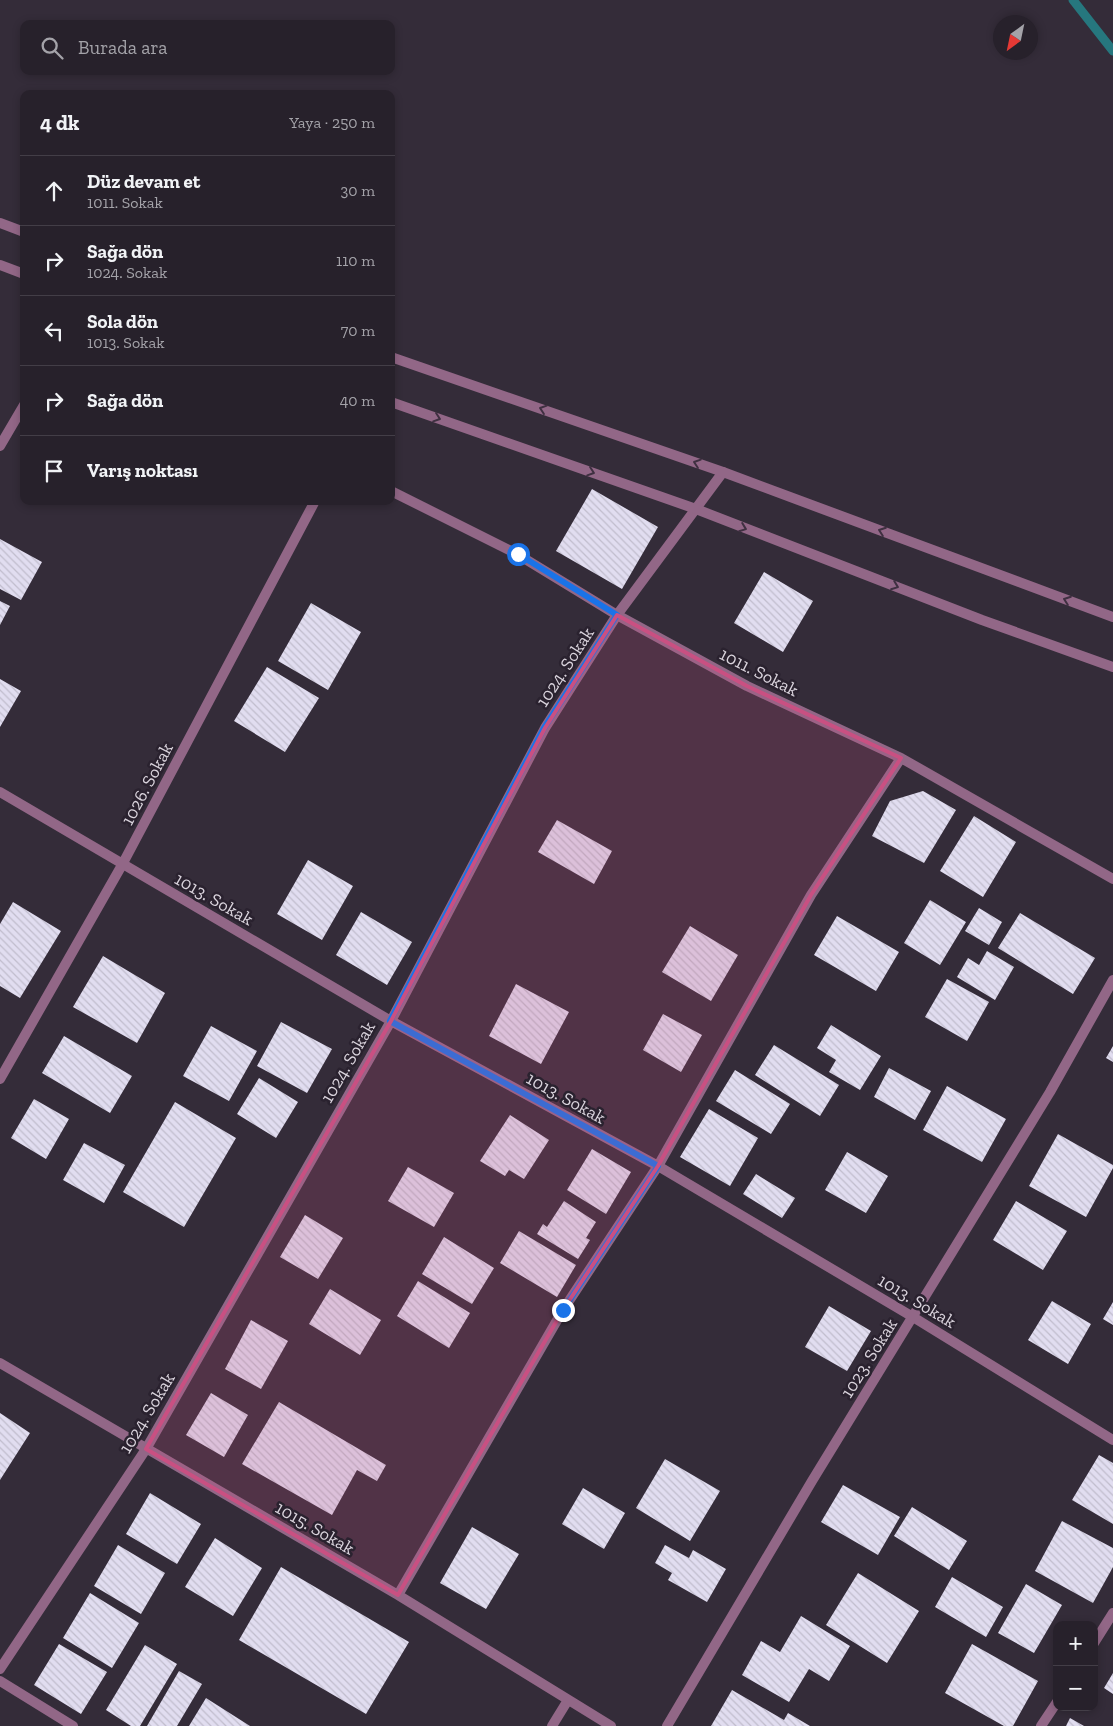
<!DOCTYPE html>
<html lang="tr">
<meta charset="utf-8">
<style>
body{margin:0;font-family:"Zilla Slab",serif;background:#2f2933;color:#f1f3f6}
.controls{position:absolute;right:15px;bottom:15px;display:grid;overflow:hidden;border-radius:10px;box-shadow:0 2px 8px #0003}
.controls button{width:45px;height:45px;display:grid;place-items:center;padding:0;border:0;border-bottom:1px solid #433e47;background:#27212b;color:#f1f3f6;font:25px sans-serif}
.compass{position:absolute;left:993px;top:15px;width:45px;height:45px;border-radius:50%;background:#27212b;box-shadow:0 2px 8px #0003;rotate:213deg}
.stop{position:absolute;width:15px;height:15px;margin:-11px;border:4px solid #1a73e8;border-radius:50%;background:#fff}
.stop.end{background:#1a73e8;border-color:#fff;box-shadow:0 1px 5px #0008}
.list{margin:0;padding:0;list-style:none}
h2{display:flex;justify-content:space-between;align-items:center;height:65px;margin:0;padding:0 20px;font-size:21px}
h2 small{font-size:16px;font-weight:400;color:#a4a3a9}
.list li{display:grid;grid-template-columns:32px 1fr auto;gap:15px;align-items:center;box-sizing:border-box;height:70px;padding:0 20px;border-top:1px solid #433e47}
.list b{display:block;font-size:19px;white-space:nowrap}
.list p{margin:0;font-size:16px;white-space:nowrap;color:#a4a3a9}
.list em{font-size:16px;font-style:normal;color:#a4a3a9}
.icon{flex:none;width:28px;height:28px;fill:none;stroke:currentColor;stroke-width:2;stroke-linecap:round;stroke-linejoin:round}
.map{position:relative;flex:none;width:1113px;height:1726px;overflow:hidden}
.search{position:absolute;background:#27212b;box-shadow:0 2px 8px #0003;left:20px;top:20px;width:375px;height:55px;display:flex;align-items:center;gap:12px;box-sizing:border-box;padding:0 18px;border-radius:10px;color:#a4a3a9;font-size:19px}
.panel{position:absolute;background:#27212b;box-shadow:0 2px 8px #0003;left:20px;top:90px;width:375px;height:415px;border-radius:10px}
.map>svg:first-child{display:block}
</style>
<div class="map">
<svg width="1113" height="1726" viewBox="0 0 1113 1726">
<defs>
<pattern id="building-back-hatch" width="6" height="6" patternUnits="userSpaceOnUse" patternTransform="scale(1.25)"><rect width="6" height="6" fill="#e1ddf0"/><path d="M-1 5l2 2M0 0l6 6M5-1l2 2" fill="none" stroke="#c1bdcd"/></pattern>
</defs>
<rect width="100%" height="100%" fill="#342c39"/>
<g fill="none" stroke-linecap="round" stroke-linejoin="round">
<path stroke="#26777e" stroke-width="9" d="M1073,0L1113,51"/>
</g>
<path fill="url(#building-back-hatch)" d="M592,489L658,527L622,589L556,551Z
M0,539L42,562L21,600L0,589Z
M764,572L813,601L783,652L734,623Z
M0,601L10,606L0,625Z
M311,603L361,632L328,690L278,661Z
M267,667L319,698L285,752L234,721Z
M0,679L21,691L0,727Z
M923,791L956,810L924,863L872,836L890,801Z
M974,816L1016,842L983,897L940,871Z
M557,820L612,851L594,884L538,852Z
M308,860L353,886L322,940L277,914Z
M930,900L966,922L940,965L904,943Z
M13,902L61,931L20,998L0,986V924Z
M979,908L1002,922L989,945L965,931Z
M361,912L412,942L387,985L336,955Z
M1020,913L1095,958L1073,994L998,948Z
M837,916L899,952L876,991L814,955Z
M690,926L738,955L711,1001L662,972Z
M987,951L1014,967L995,1000L957,977L968,958L979,965Z
M103,956L165,993L137,1043L73,1007Z
M947,979L989,1002L967,1041L925,1017Z
M516,984L569,1012L541,1064L489,1036Z
M663,1014L702,1035L681,1072L643,1050Z
M281,1022L332,1049L307,1093L257,1066Z
M831,1025L881,1056L860,1090L829,1072L836,1060L817,1048Z
M211,1026L257,1051L229,1101L183,1076Z
M64,1036L132,1076L110,1113L42,1073Z
M774,1045L839,1085L820,1116L755,1075Z
M1113,1046V1062L1106,1058Z
M889,1068L931,1091L915,1120L874,1097Z
M735,1070L790,1104L771,1134L716,1101Z
M259,1078L298,1102L276,1138L237,1114Z
M947,1086L1006,1119L982,1162L923,1130Z
M34,1099L69,1119L46,1159L11,1138Z
M175,1102L236,1138L184,1227L123,1192Z
M709,1109L758,1138L730,1186L680,1157Z
M510,1115L549,1140L524,1179L509,1170L505,1176L480,1161Z
M1058,1134L1113,1165V1168L1086,1217L1029,1186Z
M84,1143L125,1165L104,1203L63,1180Z
M592,1149L631,1172L606,1214L567,1190Z
M847,1152L888,1176L866,1213L825,1190Z
M408,1167L454,1193L434,1227L388,1201Z
M756,1174L795,1198L782,1218L743,1194Z
M564,1201L596,1222L586,1238L590,1240L578,1259L537,1234L543,1224L547,1227Z
M1016,1201L1067,1231L1043,1270L993,1240Z
M305,1215L343,1238L318,1279L280,1257Z
M519,1231L576,1265L557,1297L500,1263Z
M444,1237L494,1268L472,1304L422,1274Z
M418,1281L470,1313L449,1348L397,1316Z
M330,1289L381,1320L360,1355L309,1324Z
M1052,1301L1091,1324L1068,1364L1028,1340Z
M1113,1302V1325L1103,1319Z
M829,1306L871,1331L847,1371L805,1347Z
M251,1320L288,1341L261,1389L225,1369Z
M211,1393L248,1415L224,1457L186,1435Z
M279,1402L386,1465L377,1481L357,1470L332,1515L242,1464Z
M0,1413L30,1433L0,1480Z
M1099,1455L1113,1463V1524L1072,1500Z
M665,1459L720,1491L690,1541L636,1508Z
M843,1485L900,1517L878,1555L821,1522Z
M583,1488L625,1513L604,1549L562,1524Z
M150,1493L201,1524L177,1564L126,1534Z
M912,1507L967,1541L949,1570L894,1536Z
M1062,1521L1113,1548V1567L1093,1603L1035,1571Z
M472,1527L519,1554L486,1609L440,1583Z
M215,1538L262,1568L233,1616L185,1587Z
M118,1545L165,1573L141,1614L94,1586Z
M665,1545L689,1558L693,1550L726,1569L707,1602L668,1580L672,1573L655,1563Z
M281,1567L409,1642L366,1714L239,1640Z
M858,1573L919,1611L887,1663L826,1625Z
M952,1577L1003,1607L986,1637L935,1607Z
M1026,1584L1062,1605L1034,1653L998,1633Z
M90,1593L139,1623L112,1668L63,1638Z
M801,1616L850,1646L829,1681L809,1669L789,1702L742,1675L761,1641L780,1652Z
M59,1644L107,1672L81,1714L34,1685Z
M972,1644L1038,1681L1013,1726H1004L945,1693Z
M145,1645L177,1664L140,1726H131L106,1710Z
M179,1671L202,1684L177,1726H147Z
M1113,1673V1694L1104,1688Z
M732,1690L784,1720L788,1713L810,1726H711Z
M206,1698L250,1726H189Z
M1070,1718L1084,1726H1066Z"/>
<g fill="none" stroke-linecap="round" stroke-linejoin="round">
<path stroke="#926787" stroke-width="10" d="M0,446L24,405
M391,491L517,554L617,615L747,686L901,758L1113,879
M0,792L391,1021L658,1166L913,1317L1113,1440
M0,1079L122,865L315,501
M0,1363L398,1595L611,1726
M398,1595L563,1310L658,1166L811,895L901,758
M1094,1643L1113,1613
M0,1669L146,1449L391,1021L545,728L617,615L723,472
M0,1681L73,1726
M552,1726L568,1700
M667,1726L812,1481L1050,1092L1113,980
M1041,1726L1057,1702"/>
<path stroke="#926787" stroke-width="10" d="M0,223L24,232
M0,265L24,274
M391,357L723,472L1113,617
M391,402L696,509L982,620L1113,667"/>
</g>
<defs><path id="oneway-chevron" d="M-2-3.5L2.5 0L-2 3.5" fill="none" stroke-width="1.6" stroke-linecap="round" stroke-linejoin="round" transform="scale(1.25)"/></defs>
<g stroke="#3f3041">
<use href="#oneway-chevron" transform="translate(543 409) rotate(-161)"/>
<use href="#oneway-chevron" transform="translate(437 418) rotate(19)"/>
<use href="#oneway-chevron" transform="translate(697 463) rotate(-161)"/>
<use href="#oneway-chevron" transform="translate(591 472) rotate(19)"/>
<use href="#oneway-chevron" transform="translate(743 528) rotate(21)"/>
<use href="#oneway-chevron" transform="translate(882 531) rotate(-160)"/>
<use href="#oneway-chevron" transform="translate(895 586) rotate(21)"/>
<use href="#oneway-chevron" transform="translate(1067 600) rotate(-160)"/>
</g>
<g fill="none" stroke-linecap="round" stroke-linejoin="round">
<path stroke="#1a73e8" stroke-width="6" d="M518,554L617,615L544,728L390,1021L658,1166L563,1310"/>
</g>
<path fill="#c95082" fill-opacity="0.2" stroke="#c95082" stroke-width="4" stroke-linejoin="round" d="M617,615L747,686L901,758L811,895L658,1166L563,1310L398,1595L146,1449L391,1021L545,728Z"/>
<g text-anchor="middle" dominant-baseline="central" stroke-width="5" stroke-linejoin="round" paint-order="stroke">
<g font-size="18" fill="#d9d3dc" stroke="#2a222f">
<text transform="translate(565 667) rotate(-57)">1024. Sokak</text>
<text transform="translate(759 672) rotate(27)">1011. Sokak</text>
<text transform="translate(147 784) rotate(-62)">1026. Sokak</text>
<text transform="translate(214 899) rotate(30)">1013. Sokak</text>
<text transform="translate(348 1062) rotate(-60)">1024. Sokak</text>
<text transform="translate(566 1098) rotate(29)">1013. Sokak</text>
<text transform="translate(917 1301) rotate(31)">1013. Sokak</text>
<text transform="translate(869 1358) rotate(-58)">1023. Sokak</text>
<text transform="translate(147 1413) rotate(-59)">1024. Sokak</text>
<text transform="translate(315 1528) rotate(30)">1015. Sokak</text>
</g>
</g>
</svg>
<div class="controls">
<button>+</button>
<button>−</button>
</div>
<svg class="compass" viewBox="-18 -18 36 36"><path d="M0-13l5 13h-10z" fill="#e53935"/><path d="M0 13l5-13h-10z" fill="#a4a3a9"/></svg>
<div class="stop" style="left:518px;top:554px"></div>
<div class="stop end" style="left:563px;top:1310px"></div>
<div class="search"><svg class="icon" aria-label="search" viewBox="0 0 24 24"><circle cx="10" cy="10" r="6"/><path d="M15 15l6 6"/></svg>Burada ara</div>
<section class="panel">
<h2>4 dk<small>Yaya · 250 m</small></h2>
<ul class="list">
<li><svg class="icon" aria-label="ahead" viewBox="0 0 24 24"><path d="M12 20V5M6 11l6-6 6 6"/></svg><div><b>Düz devam et</b><p>1011. Sokak</p></div><em>30 m</em></li>
<li><svg class="icon" aria-label="right" viewBox="0 0 24 24"><path d="M7 20v-9h11M14 6l5 5-5 5"/></svg><div><b>Sağa dön</b><p>1024. Sokak</p></div><em>110 m</em></li>
<li><svg class="icon" aria-label="left" viewBox="0 0 24 24"><path d="M17 20v-9H6M10 6l-5 5 5 5"/></svg><div><b>Sola dön</b><p>1013. Sokak</p></div><em>70 m</em></li>
<li><svg class="icon" aria-label="right" viewBox="0 0 24 24"><path d="M7 20v-9h11M14 6l5 5-5 5"/></svg><div><b>Sağa dön</b></div><em>40 m</em></li>
<li><svg class="icon" aria-label="arrive" viewBox="0 0 24 24"><path d="M6 21V4h12l-3 4 3 4H6"/></svg><div><b>Varış noktası</b></div></li>
</ul>
</section>
</div>
